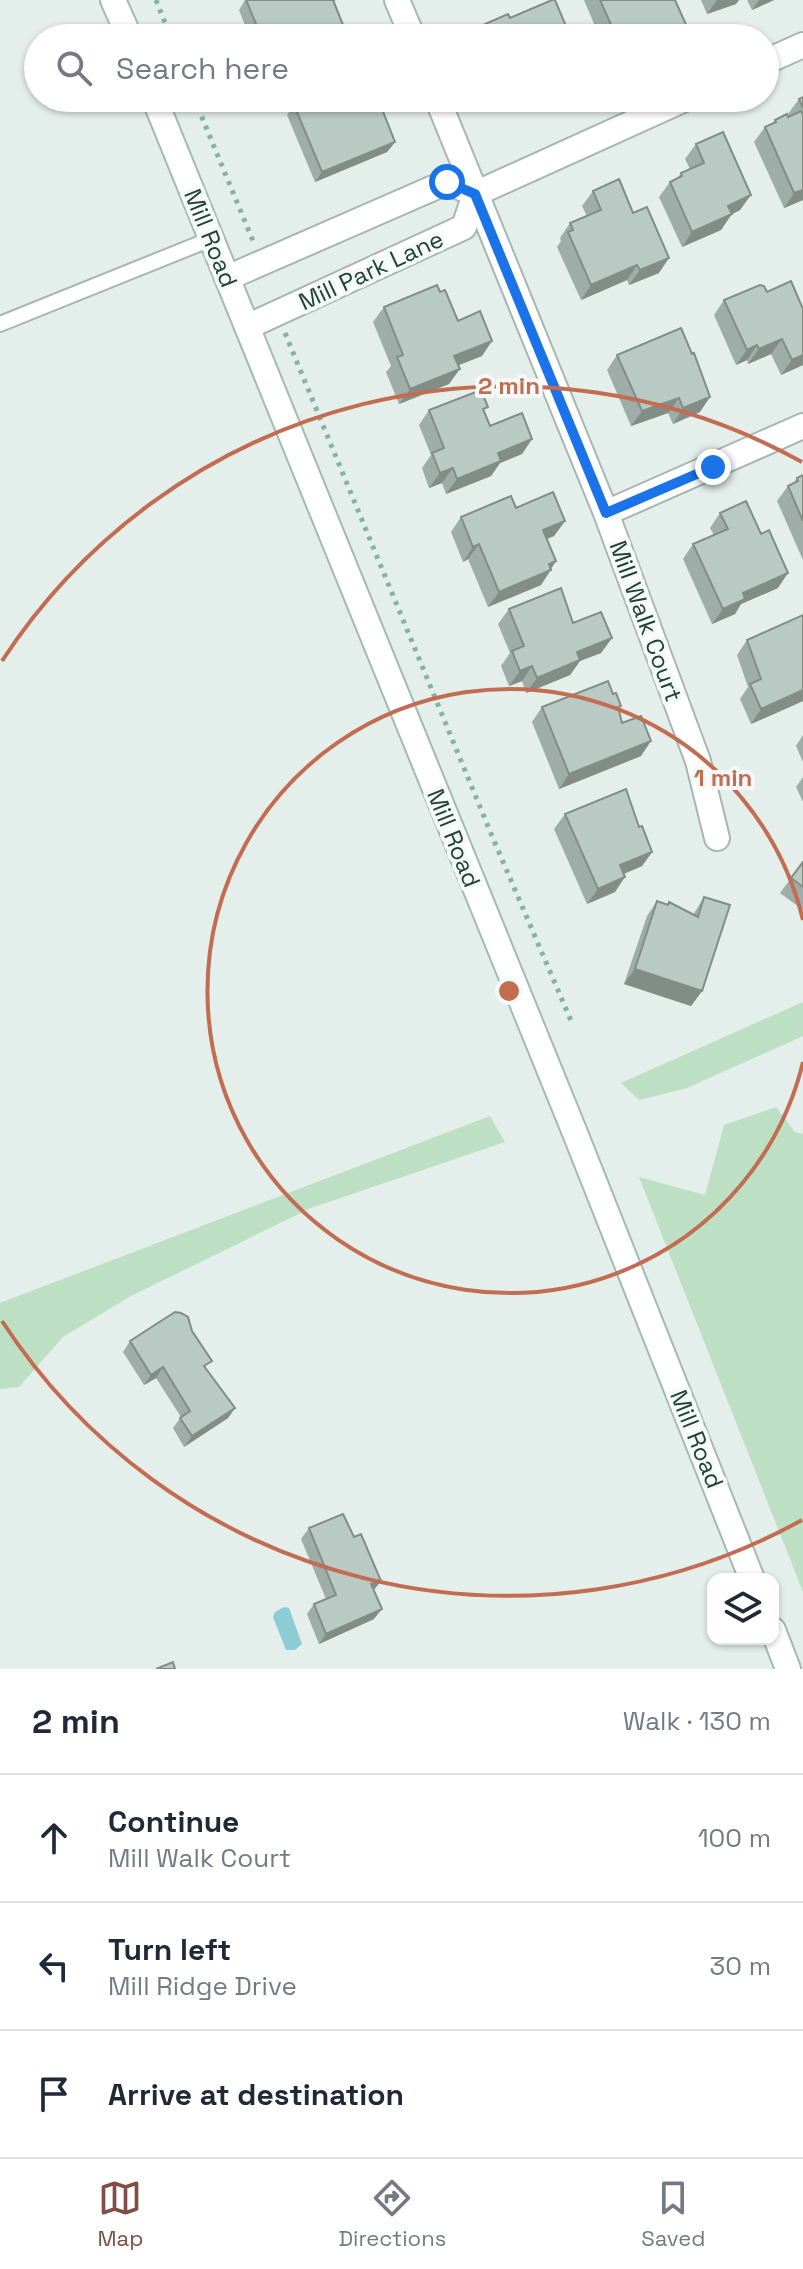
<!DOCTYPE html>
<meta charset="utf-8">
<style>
body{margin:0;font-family:"Space Grotesk",sans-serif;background:#f2f2f3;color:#1f2937}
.controls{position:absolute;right:24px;bottom:24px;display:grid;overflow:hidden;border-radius:16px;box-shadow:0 2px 6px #0004}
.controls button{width:72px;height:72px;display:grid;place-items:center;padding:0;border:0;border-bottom:2px solid #e0e1e3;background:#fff;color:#1f2937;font:40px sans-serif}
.stop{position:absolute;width:24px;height:24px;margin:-18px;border:6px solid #1a73e8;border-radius:50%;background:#fff}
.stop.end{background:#1a73e8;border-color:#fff;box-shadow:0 2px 8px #0008}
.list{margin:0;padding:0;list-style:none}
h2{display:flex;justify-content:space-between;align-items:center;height:104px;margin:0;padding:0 32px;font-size:34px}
h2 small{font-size:26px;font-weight:400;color:#747a83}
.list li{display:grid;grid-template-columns:52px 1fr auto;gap:24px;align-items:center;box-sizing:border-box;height:128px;padding:0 32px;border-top:2px solid #e0e1e3}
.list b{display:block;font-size:30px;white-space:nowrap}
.list p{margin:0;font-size:26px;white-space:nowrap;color:#747a83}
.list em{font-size:26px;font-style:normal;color:#747a83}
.icon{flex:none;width:44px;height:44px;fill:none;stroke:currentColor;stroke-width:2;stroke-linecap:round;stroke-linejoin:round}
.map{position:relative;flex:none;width:803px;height:1669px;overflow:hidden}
.search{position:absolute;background:#fff;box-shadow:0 2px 6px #0004;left:24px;right:24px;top:24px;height:88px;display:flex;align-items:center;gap:20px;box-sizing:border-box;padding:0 28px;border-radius:44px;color:#747a83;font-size:30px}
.sheet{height:488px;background:#fff}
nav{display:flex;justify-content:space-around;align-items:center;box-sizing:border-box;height:112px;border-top:2px solid #e0e1e3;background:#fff;font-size:22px;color:#747a83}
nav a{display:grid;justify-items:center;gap:4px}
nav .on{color:#814e46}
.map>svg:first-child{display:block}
</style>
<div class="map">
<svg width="803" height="1669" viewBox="0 0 803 1669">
<rect width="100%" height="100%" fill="#e4eeea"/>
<path fill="#bde0c5" d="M803,1002V1036L687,1088L639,1100L621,1083Z
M776,1107L795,1132L803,1134V1592L639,1177L705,1195L724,1125Z
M490,1116L505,1142L311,1208L131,1296L63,1337L19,1387L0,1389V1303Z"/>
<path fill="#8bccd5" d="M284,1607L289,1608L302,1644L295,1650H286L273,1617L275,1612Z"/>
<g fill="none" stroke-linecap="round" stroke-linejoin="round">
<g stroke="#a6b7b1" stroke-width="18">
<path id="lane" d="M0,324L211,239"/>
</g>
<g stroke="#a6b7b1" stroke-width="28">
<path id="street" d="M397,0L413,38
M765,62L803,45
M437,98L606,513L698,761L717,838
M227,278L447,182L475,194
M247,327L464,227L475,194L687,98
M606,513L803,426"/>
</g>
<g stroke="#a2bbb1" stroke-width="28">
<path id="secondary" d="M113,0L130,38
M154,98L575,1133L752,1579
M773,1630L788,1669"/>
</g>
<path stroke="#83b3a3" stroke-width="5" stroke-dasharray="4 6" stroke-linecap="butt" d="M156,0L171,38
M194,98L253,241
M285,333L492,836L572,1023"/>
<use href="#lane" stroke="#fff" stroke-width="14"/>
<use href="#street" stroke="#fff" stroke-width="24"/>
<use href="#secondary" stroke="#fff" stroke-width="24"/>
</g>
<path fill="#9fada8" d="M245,0H336L334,2L347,38H250L239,10Z
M584,0H675L682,38H600Z
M701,0H739L736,4L707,14Z
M747,0H774L752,10Z
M510,18L571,38H475L485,24Z
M803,97V200L784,208L754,142L765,127L772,124L775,120L790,116L788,114L799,99Z
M312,98H387L381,107L395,142L387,152L315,182L287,115L294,105Z
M539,98H557L542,104Z
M696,144L740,210L731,214L721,230L682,247L659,197L670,182L677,179L681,173L690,169L685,159Z
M593,191L659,273L629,285L627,280L581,300L557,247L561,241L560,238L570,223L587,216L582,206Z
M440,292L482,356L458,365L449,384L399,404L386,372L391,366L373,322L384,307Z
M767,292L803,309V365L781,375L771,354L748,364L747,360L736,365L714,315L724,300Z
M617,355L700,412L673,424L668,413L631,426L607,370Z
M429,410L484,412L490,426L532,439L522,454L500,463L491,476L446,494L442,483L429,488L422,468L431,455L419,425Z
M803,475V560L777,501L788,486L793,484L797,478Z
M516,508L565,521L554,536L547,539L551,570L541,585L488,607L468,559L463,562L451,532L461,517Z
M720,513L778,588L741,604L735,614L712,624L683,559L693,544L714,535L710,528Z
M509,609L573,623L612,638L601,653L580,661L570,675L526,693L522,681L509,686L501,666L510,653L498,624Z
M803,615V701L751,724L740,699L748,687L737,655L747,640Z
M542,707L618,709L622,723L641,756L559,789L532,722Z
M803,735V762L796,746Z
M803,777V802L796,787Z
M565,814L639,827L652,852L642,866L624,874L615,892L587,904L554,829Z
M803,862V910L780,893Z
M704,897L702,991L691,1006L624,984L647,916L657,901L668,905L669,902L693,915Z
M130,1341L206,1370L235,1408L228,1418L184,1447L173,1428L181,1417L156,1378L144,1385L123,1352Z
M309,1528L374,1590V1619L319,1644L307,1614L314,1604L326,1599L301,1539Z"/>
<path fill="#828d88" d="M717,0H739L736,4L707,14Z
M759,0H774L752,10Z
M657,28L650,38H631Z
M688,29L682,38H667Z
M384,98H387L381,107L362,114L370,104Z
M547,98H557L542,104Z
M395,142L387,152L315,182L322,172Z
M803,190V200L784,208L794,193Z
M751,195L740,210L727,217L732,214L721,230L682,247L692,232L728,206Z
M669,258L659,273L629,285L640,270Z
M637,265L627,280L581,300L591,285Z
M782,339L771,354L748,364L759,349Z
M492,341L482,356L444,371L454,356Z
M757,345L747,360L736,365L747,350Z
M803,355V365L781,375L792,360Z
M460,369L449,384L399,404L410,389Z
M710,397L700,412L673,424L683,408Z
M679,398L668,413L631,426L642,411Z
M532,439L522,454L500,463L491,476L446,494L457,479L498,453Z
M453,468L442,483L429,488L440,473Z
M565,521L554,536L532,545L543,530Z
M479,544L468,559L463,562L473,547Z
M556,561L541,585L488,607L499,592Z
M788,573L778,588L741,604L735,614L712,624L723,609L743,593Z
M612,638L601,653L580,661L570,675L526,693L537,678L577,652Z
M532,666L522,681L509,686L520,671Z
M803,690V701L751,724L761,709Z
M651,741L641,756L559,789L569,774Z
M652,852L642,866L609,880L620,865Z
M625,877L615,892L587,904L598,889Z
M635,969L702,991L691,1006L624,984Z
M163,1367L156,1378L144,1385L151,1375Z
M235,1408L228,1418L184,1447L192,1436Z
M381,1581L373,1591L371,1584Z
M382,1609L374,1619L319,1644L326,1634Z"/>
<path fill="#b9c9c3" stroke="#828d88" stroke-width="2" d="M246,0H333L348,37L262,38Z
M552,0H555L571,38H491L485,24L508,14L510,18Z
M600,0H675L688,29L667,38H661L657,28L631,38H617Z
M803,97V108L799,99Z
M312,98H384L370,104L371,108L380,104L395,142L322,172L294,105Z
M801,111L803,115V190L794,193L765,127L776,122L775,120L787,114L788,117Z
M723,132L751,195L728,206L732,214L692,232L670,182L682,176L681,173L704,163L696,144Z
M619,179L633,213L647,207L669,258L640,270L637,265L591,285L568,232L573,230L570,223L601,210L593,191Z
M791,281L803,309V355L792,360L782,339L759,349L757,345L747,350L724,300L760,285L764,286L767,292Z
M437,285L440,292L445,290L458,321L480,311L492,341L454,356L460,369L410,389L397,357L403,355L384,307Z
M681,328L692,354L694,353L710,397L683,408L679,398L642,411L617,355Z
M481,390L488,407L483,409L490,426L522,413L532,439L498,453L501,461L457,479L453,468L440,473L432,453L444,448L429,410Z
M803,475V521L788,486L798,481L797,478Z
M553,492L565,521L543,530L556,561L549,564L551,570L499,592L479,544L473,547L461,517L511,496L516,508Z
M746,501L761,534L769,530L788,573L743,593L745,599L723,609L693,544L728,529L720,513Z
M561,588L573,623L601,612L612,638L577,652L580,660L537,678L532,666L520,671L512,651L524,646L509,609Z
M803,615V690L761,709L750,684L761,679L747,640Z
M608,681L613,694L616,693L621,706L618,707L622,723L641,716L651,741L569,774L542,707Z
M626,789L639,827L642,826L652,852L620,865L625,877L598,889L565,814Z
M803,862V887L791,878Z
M704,897L730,905L702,991L635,969L657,901L668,905L669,902L698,917Z
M175,1312L181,1313L188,1317L192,1331L212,1361L204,1366L235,1408L192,1436L180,1418L190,1411L163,1367L151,1375L130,1341Z
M343,1514L354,1537L361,1534L381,1581L371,1584L382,1609L326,1634L314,1604L336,1595L309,1528Z
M173,1662L175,1669H156Z"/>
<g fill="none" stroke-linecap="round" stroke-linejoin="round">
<path stroke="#1a73e8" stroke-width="10" d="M447,182L475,194L606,513L713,467"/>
</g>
<g fill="none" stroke="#c26c51" stroke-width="4">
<path d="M803 1062A302 302 0 1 1 803 920"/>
<path d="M802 1520A605 605 0 0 1 2 1321M2 661A605 605 0 0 1 802 462"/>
</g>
<g text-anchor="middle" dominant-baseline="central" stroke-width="8" stroke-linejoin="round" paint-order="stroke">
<g font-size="24" fill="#224138" stroke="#f5faf8">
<text transform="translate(211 238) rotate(68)">Mill Road</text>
<text transform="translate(371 270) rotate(-25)">Mill Park Lane</text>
<text transform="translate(646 621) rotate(70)">Mill Walk Court</text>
<text transform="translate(454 838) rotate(68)">Mill Road</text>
<text transform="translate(697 1439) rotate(68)">Mill Road</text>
</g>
</g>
<circle cx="509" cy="991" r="12" fill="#c26c51" stroke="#f5faf8" stroke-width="4"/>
<g font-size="24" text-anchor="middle" font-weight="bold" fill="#c26c51" stroke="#f5faf8" stroke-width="8" stroke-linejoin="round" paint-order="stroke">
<text x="509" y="394">2 min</text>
<text x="723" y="786">1 min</text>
</g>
</svg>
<div class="controls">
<button><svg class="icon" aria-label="layers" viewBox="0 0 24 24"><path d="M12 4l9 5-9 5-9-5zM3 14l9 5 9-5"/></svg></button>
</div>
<div class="stop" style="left:447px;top:182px"></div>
<div class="stop end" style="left:713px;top:467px"></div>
<div class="search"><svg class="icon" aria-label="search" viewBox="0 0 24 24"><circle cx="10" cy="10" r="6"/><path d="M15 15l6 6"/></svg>Search here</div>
</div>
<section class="sheet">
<h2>2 min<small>Walk · 130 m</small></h2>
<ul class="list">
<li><svg class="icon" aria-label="ahead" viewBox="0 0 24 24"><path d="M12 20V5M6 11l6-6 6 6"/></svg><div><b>Continue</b><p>Mill Walk Court</p></div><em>100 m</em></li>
<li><svg class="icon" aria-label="left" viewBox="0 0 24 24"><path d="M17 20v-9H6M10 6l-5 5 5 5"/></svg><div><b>Turn left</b><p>Mill Ridge Drive</p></div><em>30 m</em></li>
<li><svg class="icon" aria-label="arrive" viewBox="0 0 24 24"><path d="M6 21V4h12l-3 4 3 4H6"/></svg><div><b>Arrive at destination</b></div></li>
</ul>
</section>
<nav>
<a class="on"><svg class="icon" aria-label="map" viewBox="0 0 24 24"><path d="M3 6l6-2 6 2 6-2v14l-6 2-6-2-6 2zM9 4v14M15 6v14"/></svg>Map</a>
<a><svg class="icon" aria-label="directions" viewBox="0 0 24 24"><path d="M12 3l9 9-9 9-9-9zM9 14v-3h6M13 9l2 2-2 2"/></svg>Directions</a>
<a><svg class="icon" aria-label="saved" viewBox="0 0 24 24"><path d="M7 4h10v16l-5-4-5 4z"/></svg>Saved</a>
</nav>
